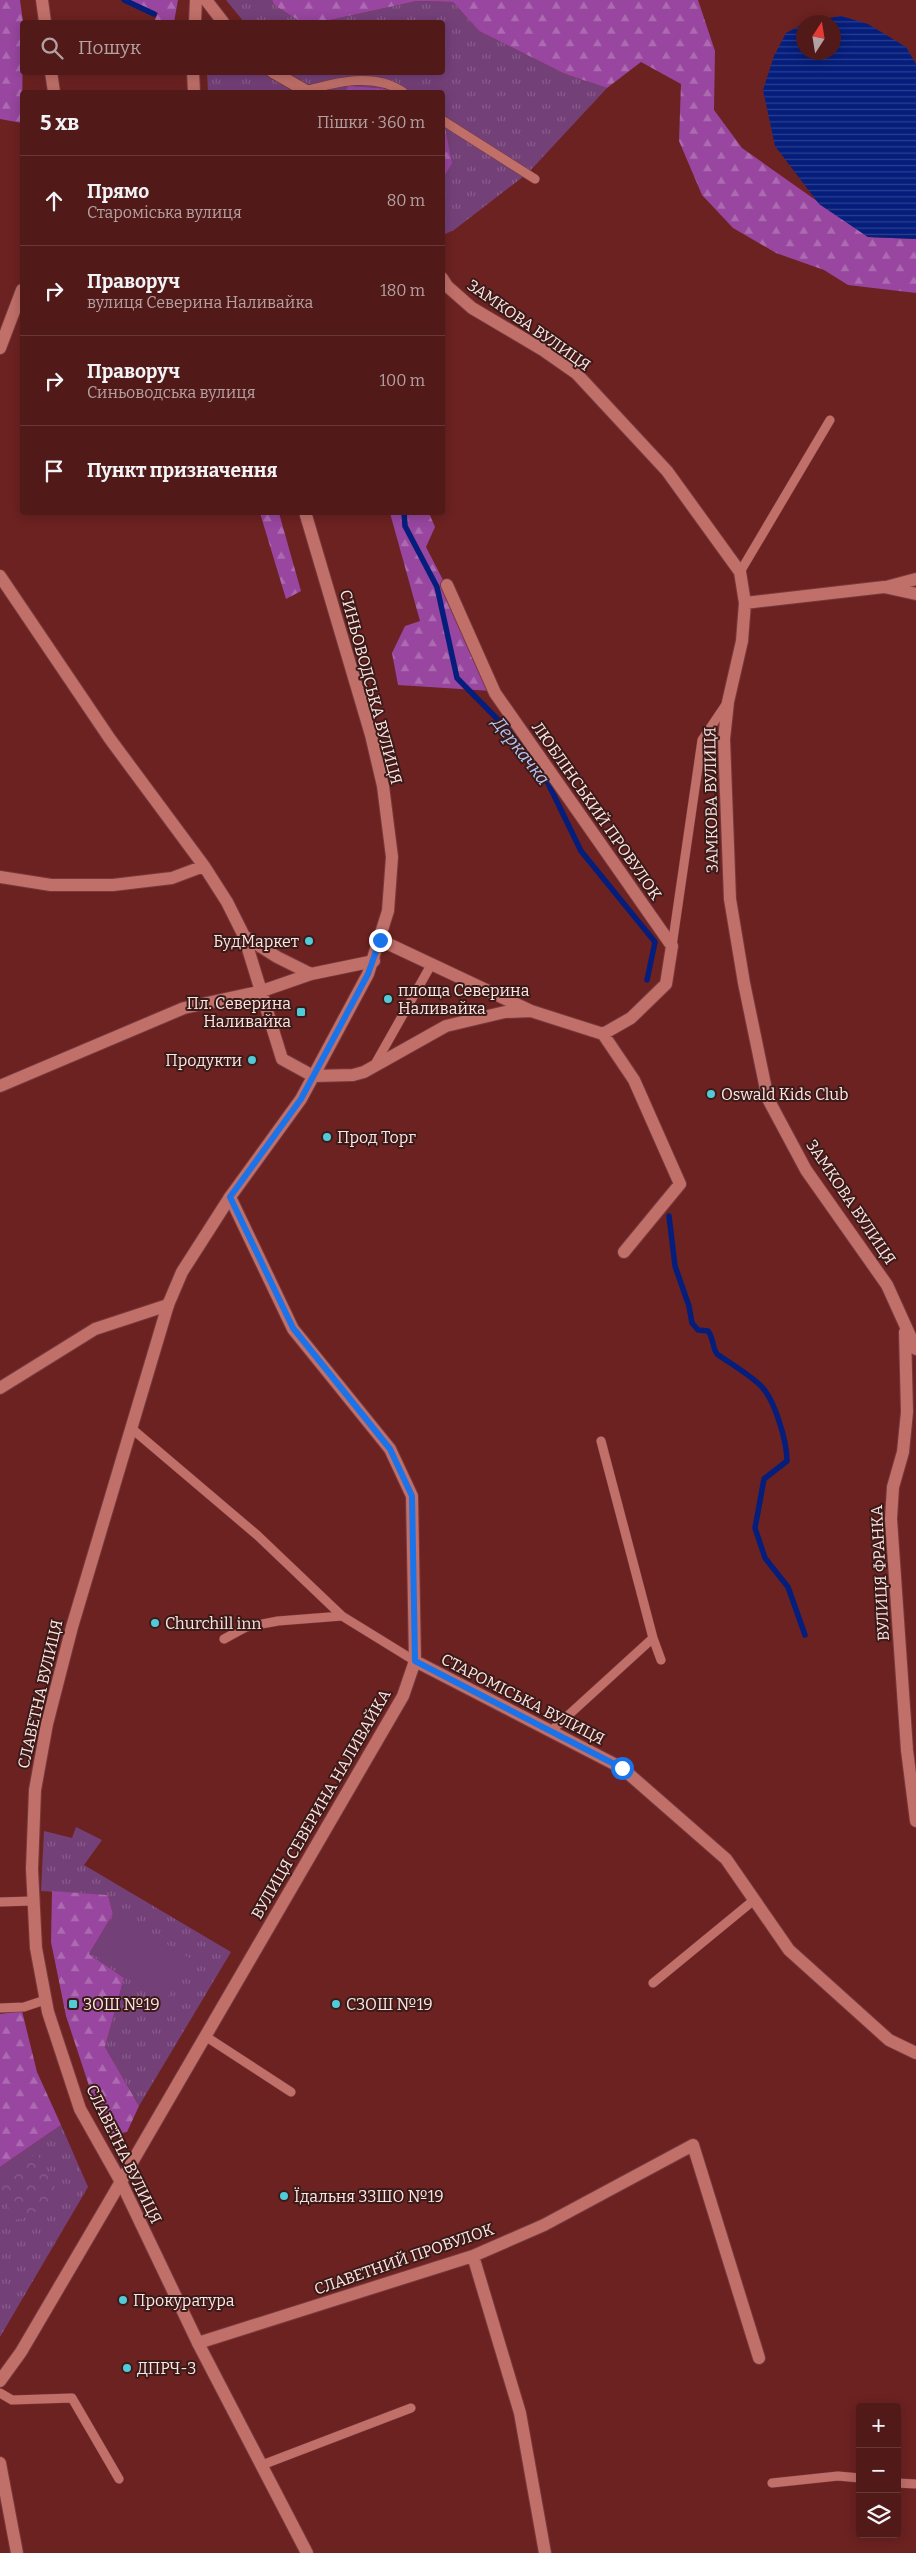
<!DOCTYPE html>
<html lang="uk">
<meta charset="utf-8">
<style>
body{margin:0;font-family:Bitter,serif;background:#5b2726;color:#f1f3f6}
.controls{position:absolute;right:15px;bottom:15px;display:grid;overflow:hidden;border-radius:5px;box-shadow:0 2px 12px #0003}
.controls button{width:45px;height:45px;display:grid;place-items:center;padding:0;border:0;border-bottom:1px solid #673838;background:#511a19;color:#f1f3f6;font:25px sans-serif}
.compass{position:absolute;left:796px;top:15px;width:45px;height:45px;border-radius:50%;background:#511a19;box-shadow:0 2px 12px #0003;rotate:12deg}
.stop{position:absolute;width:15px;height:15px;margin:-11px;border:4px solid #1a73e8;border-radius:50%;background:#fff}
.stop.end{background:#1a73e8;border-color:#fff;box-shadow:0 1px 5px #0008}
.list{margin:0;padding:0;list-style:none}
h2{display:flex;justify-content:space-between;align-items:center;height:65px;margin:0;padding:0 20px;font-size:21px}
h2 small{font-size:16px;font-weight:400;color:#b4a1a2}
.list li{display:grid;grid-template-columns:32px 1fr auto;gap:15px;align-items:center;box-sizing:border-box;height:90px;padding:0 20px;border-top:1px solid #673838}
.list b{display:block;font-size:19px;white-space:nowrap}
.list p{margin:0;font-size:16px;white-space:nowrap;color:#b4a1a2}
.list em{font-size:16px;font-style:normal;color:#b4a1a2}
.icon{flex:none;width:28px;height:28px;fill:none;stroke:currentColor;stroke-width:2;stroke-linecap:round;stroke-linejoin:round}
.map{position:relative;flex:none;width:916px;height:2553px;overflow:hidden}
.search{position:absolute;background:#511a19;box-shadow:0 2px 12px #0003;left:20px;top:20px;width:425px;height:55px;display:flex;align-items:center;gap:12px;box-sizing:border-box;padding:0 18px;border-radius:5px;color:#b4a1a2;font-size:19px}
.panel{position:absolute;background:#511a19;box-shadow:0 2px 12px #0003;left:20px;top:90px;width:425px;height:425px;border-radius:5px}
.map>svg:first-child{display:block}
</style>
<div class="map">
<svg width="916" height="2553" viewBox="0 0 916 2553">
<defs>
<pattern id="grass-tufts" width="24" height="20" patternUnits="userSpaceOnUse" patternTransform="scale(1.25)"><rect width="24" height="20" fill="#744078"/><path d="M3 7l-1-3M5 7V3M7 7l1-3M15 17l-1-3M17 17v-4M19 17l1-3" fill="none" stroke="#895c8b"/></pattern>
<pattern id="forest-firs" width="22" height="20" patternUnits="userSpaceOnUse" patternTransform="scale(1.25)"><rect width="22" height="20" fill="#98469f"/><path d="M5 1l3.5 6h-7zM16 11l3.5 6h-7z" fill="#ac6ab1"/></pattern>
<pattern id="park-crowns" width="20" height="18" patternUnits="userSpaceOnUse" patternTransform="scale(1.25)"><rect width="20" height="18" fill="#744078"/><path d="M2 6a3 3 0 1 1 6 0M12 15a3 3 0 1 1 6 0" fill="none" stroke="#895c8b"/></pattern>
<pattern id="water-rules" width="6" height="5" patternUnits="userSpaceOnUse" patternTransform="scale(1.25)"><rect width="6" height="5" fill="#051e7c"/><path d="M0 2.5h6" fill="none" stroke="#2a3f8e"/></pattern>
</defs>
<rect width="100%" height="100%" fill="#6c2221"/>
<path fill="url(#grass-tufts)" d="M226,0H272L274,5L301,22H244Z
M417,1L453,2L479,31L565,74L607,88L528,173L454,230L443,235L442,92H208L207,73L442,72V22H321Z
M76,1827L102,1840L84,1865L231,1952L139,2106L105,2047L124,1978L89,1954L113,1914L108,1895L41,1891L44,1831L72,1838Z
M61,2125L88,2187L0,2337V2167Z"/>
<path fill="url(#forest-firs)" d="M0,0H20L23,22L22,123L0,119Z
M130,0H178L174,22H154L158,13Z
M272,0H698L715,51L714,110L742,148L868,237L916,239V293L848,285L824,270L776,253L733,228L702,195L679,141L681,84L641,62L607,88L565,74L479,31L453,2L417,1L321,22H301L274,5Z
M348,86L388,89L393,92H345Z
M443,126L445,128L452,163L443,178Z
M260,513H279L301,591L286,599Z
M390,513H429L435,527L426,547L442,578L492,691L398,685L392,653L405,626L420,621Z
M52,1891L108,1895L113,1914L89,1954L124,1978L105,2047L139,2106L127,2132L112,2135L92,2095L66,2016L51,1942Z
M22,2011L37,2072L61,2125L0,2167V2014Z"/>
<path fill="url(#park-crowns)" d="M37,2153L61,2199L16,2222L0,2191V2185L7,2170Z"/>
<path fill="#744078" d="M115,1913L191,1959L167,1998L91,1953Z"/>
<path fill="url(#water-rules)" d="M841,16L868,24L906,47L916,64V239L868,237L819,204L775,146L763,90L774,56L786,33L803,24L804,52H834V22H806Z"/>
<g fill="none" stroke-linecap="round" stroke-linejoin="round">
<path stroke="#051e7c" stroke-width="5.5" d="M124,0L154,14
M404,512L405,526L437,587L457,678L509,731L545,777L581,851L655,942L647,980
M669,1216L675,1266L689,1306L692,1323L698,1330L708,1331C714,1339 712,1347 717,1354C731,1364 749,1374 761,1386C775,1400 787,1442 787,1461L764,1479L755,1528L765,1558L788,1587L805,1635"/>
<g stroke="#77393d" stroke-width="10">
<path id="service" d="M305,91C336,82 375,72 403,92
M442,120L535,179
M740,572L830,420
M672,946L702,740L727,703
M374,1066L431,965
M131,1428L257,1535L342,1616L415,1661
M601,1441L653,1638L661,1660
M224,1639L246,1627L278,1621L342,1616
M551,1731L653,1638
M0,1902L32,1901
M653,1983L754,1900
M0,2008L24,2007L45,2000
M205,2036L291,2092
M0,2393L12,2400L72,2398L119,2479
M262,2465L411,2408
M772,2483L838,2476L860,2478
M897,2483L916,2484"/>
</g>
<g stroke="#77393d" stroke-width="14">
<path id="minor" d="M42,0L45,22
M206,0L223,22
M51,72L54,92
M273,72L308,92
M442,278L447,286L472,308L543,350L576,373L667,471L740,572L745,603L742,641L728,702L724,739L730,899L744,983L768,1099L806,1170L887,1285L916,1349
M0,348L22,290
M0,576L110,739L204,866L227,902L244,936L282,1059L313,1076L353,1075L364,1072L446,1026L505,1012L531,1011
M886,587L916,579
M745,603L884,587L916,594
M0,877L51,885H113L172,878L204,866
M244,936L277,957L311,974
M380,940L531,1011L603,1034L631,1018L666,984L672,946L495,693L447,585
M603,1034L634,1080L680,1184L624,1252
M0,1086L184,1008L262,991L311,974L374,961
M905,1332L907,1412L903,1452L893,1487L891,1519L907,1750L916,1821
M0,1388L95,1329L168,1305
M415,1661L622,1768L726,1859L789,1950L889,2040L916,2053
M473,2256L520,2413L545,2553
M198,2343L473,2256L544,2225L693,2145L759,2358
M0,2381L21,2352L109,2202L403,1696L415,1661L412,1496L390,1449L293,1329L230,1197
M0,2463L17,2553"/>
</g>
<g stroke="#77393d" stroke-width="14">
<path id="secondary" d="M195,22L196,0
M193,72L194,92
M305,512L371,735L383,786L392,857L388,911L368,974L301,1099L230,1197L182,1272L168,1305L72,1627L47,1724L35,1790L32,1869L36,1948L48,2012L80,2109L121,2182L198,2343L307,2553"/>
</g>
<use href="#service" stroke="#c06f69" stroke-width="9"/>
<use href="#minor" stroke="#c06f69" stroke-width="12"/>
<use href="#secondary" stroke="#c06f69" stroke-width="12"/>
</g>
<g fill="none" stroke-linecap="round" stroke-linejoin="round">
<path stroke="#1a73e8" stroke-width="6" d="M380,940L368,974L301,1099L230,1197L293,1328L390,1449L412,1496L415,1661L622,1768"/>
</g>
<g fill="#52cbd8" stroke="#3b1a18" stroke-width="2">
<circle cx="309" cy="941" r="5"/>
<circle cx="388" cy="999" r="5"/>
<rect x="296" y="1007" width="10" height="10" rx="2.5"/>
<circle cx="252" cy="1060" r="5"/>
<circle cx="711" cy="1094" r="5"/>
<circle cx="327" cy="1137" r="5"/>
<circle cx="155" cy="1623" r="5"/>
<rect x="68" y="1999" width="10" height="10" rx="2.5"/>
<circle cx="336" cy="2004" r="5"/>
<circle cx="284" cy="2196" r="5"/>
<circle cx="123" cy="2300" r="5"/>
<circle cx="127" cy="2368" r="5"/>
</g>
<g text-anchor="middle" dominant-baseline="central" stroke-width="4" stroke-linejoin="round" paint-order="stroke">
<g font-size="16" fill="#fae7e5" stroke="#3b1a18">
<text transform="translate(529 325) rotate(35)">ЗАМКОВА ВУЛИЦЯ</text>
<text transform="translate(371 687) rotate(75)">СИНЬОВОДСЬКА ВУЛИЦЯ</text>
<text transform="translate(711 800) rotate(-91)">ЗАМКОВА ВУЛИЦЯ</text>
<text transform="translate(597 811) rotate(55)">ЛЮБЛІНСЬКИЙ ПРОВУЛОК</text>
<text transform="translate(851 1202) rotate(56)">ЗАМКОВА ВУЛИЦЯ</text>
<text transform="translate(880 1573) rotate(-93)">ВУЛИЦЯ ФРАНКА</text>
<text transform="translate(40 1694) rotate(-77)">СЛАВЕТНА ВУЛИЦЯ</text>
<text transform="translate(523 1699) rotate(27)">СТАРОМІСЬКА ВУЛИЦЯ</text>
<text transform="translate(321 1804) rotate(-60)">ВУЛИЦЯ СЕВЕРИНА НАЛИВАЙКА</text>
<text transform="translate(124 2154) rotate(64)">СЛАВЕТНА ВУЛИЦЯ</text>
<text transform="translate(404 2259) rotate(-19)">СЛАВЕТНИЙ ПРОВУЛОК</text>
</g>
<g font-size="16" fill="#fae7e5" stroke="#3b1a18" text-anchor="start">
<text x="299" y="941" text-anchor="end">БудМаркет</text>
<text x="398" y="990">площа Северина<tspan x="398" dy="18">Наливайка</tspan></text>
<text x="291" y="1003" text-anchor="end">Пл. Северина<tspan x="291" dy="18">Наливайка</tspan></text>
<text x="242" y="1060" text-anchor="end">Продукти</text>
<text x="721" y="1094">Oswald Kids Club</text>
<text x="337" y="1137">Прод Торг</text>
<text x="165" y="1623">Churchill inn</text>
<text x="83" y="2004">ЗОШ №19</text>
<text x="346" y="2004">СЗОШ №19</text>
<text x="294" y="2196">Їдальня ЗЗШО №19</text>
<text x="133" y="2300">Прокуратура</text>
<text x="137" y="2368">ДПРЧ-3</text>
</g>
<g font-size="18" font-style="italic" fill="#b2cafc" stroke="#3b1a18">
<text transform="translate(521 751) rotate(52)">Деркачка</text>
</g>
</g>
</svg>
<div class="controls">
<button>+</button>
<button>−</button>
<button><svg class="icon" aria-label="layers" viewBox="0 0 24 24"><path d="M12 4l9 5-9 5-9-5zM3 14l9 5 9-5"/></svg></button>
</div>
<svg class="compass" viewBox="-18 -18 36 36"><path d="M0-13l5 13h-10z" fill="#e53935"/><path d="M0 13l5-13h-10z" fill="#b4a1a2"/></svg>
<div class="stop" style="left:622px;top:1768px"></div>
<div class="stop end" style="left:380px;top:940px"></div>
<div class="search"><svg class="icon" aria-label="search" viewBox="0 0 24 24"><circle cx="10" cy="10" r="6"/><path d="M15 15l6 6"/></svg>Пошук</div>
<section class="panel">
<h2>5 хв<small>Пішки · 360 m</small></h2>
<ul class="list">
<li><svg class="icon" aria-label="ahead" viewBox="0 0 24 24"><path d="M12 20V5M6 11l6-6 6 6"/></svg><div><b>Прямо</b><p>Староміська вулиця</p></div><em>80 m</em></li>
<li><svg class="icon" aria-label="right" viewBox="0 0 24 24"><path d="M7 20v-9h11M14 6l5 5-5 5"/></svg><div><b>Праворуч</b><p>вулиця Северина Наливайка</p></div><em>180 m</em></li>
<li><svg class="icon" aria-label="right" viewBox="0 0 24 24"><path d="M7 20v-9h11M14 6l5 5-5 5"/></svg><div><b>Праворуч</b><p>Синьоводська вулиця</p></div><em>100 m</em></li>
<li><svg class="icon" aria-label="arrive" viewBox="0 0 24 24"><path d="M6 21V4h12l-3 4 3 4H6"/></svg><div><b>Пункт призначення</b></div></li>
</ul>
</section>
</div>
